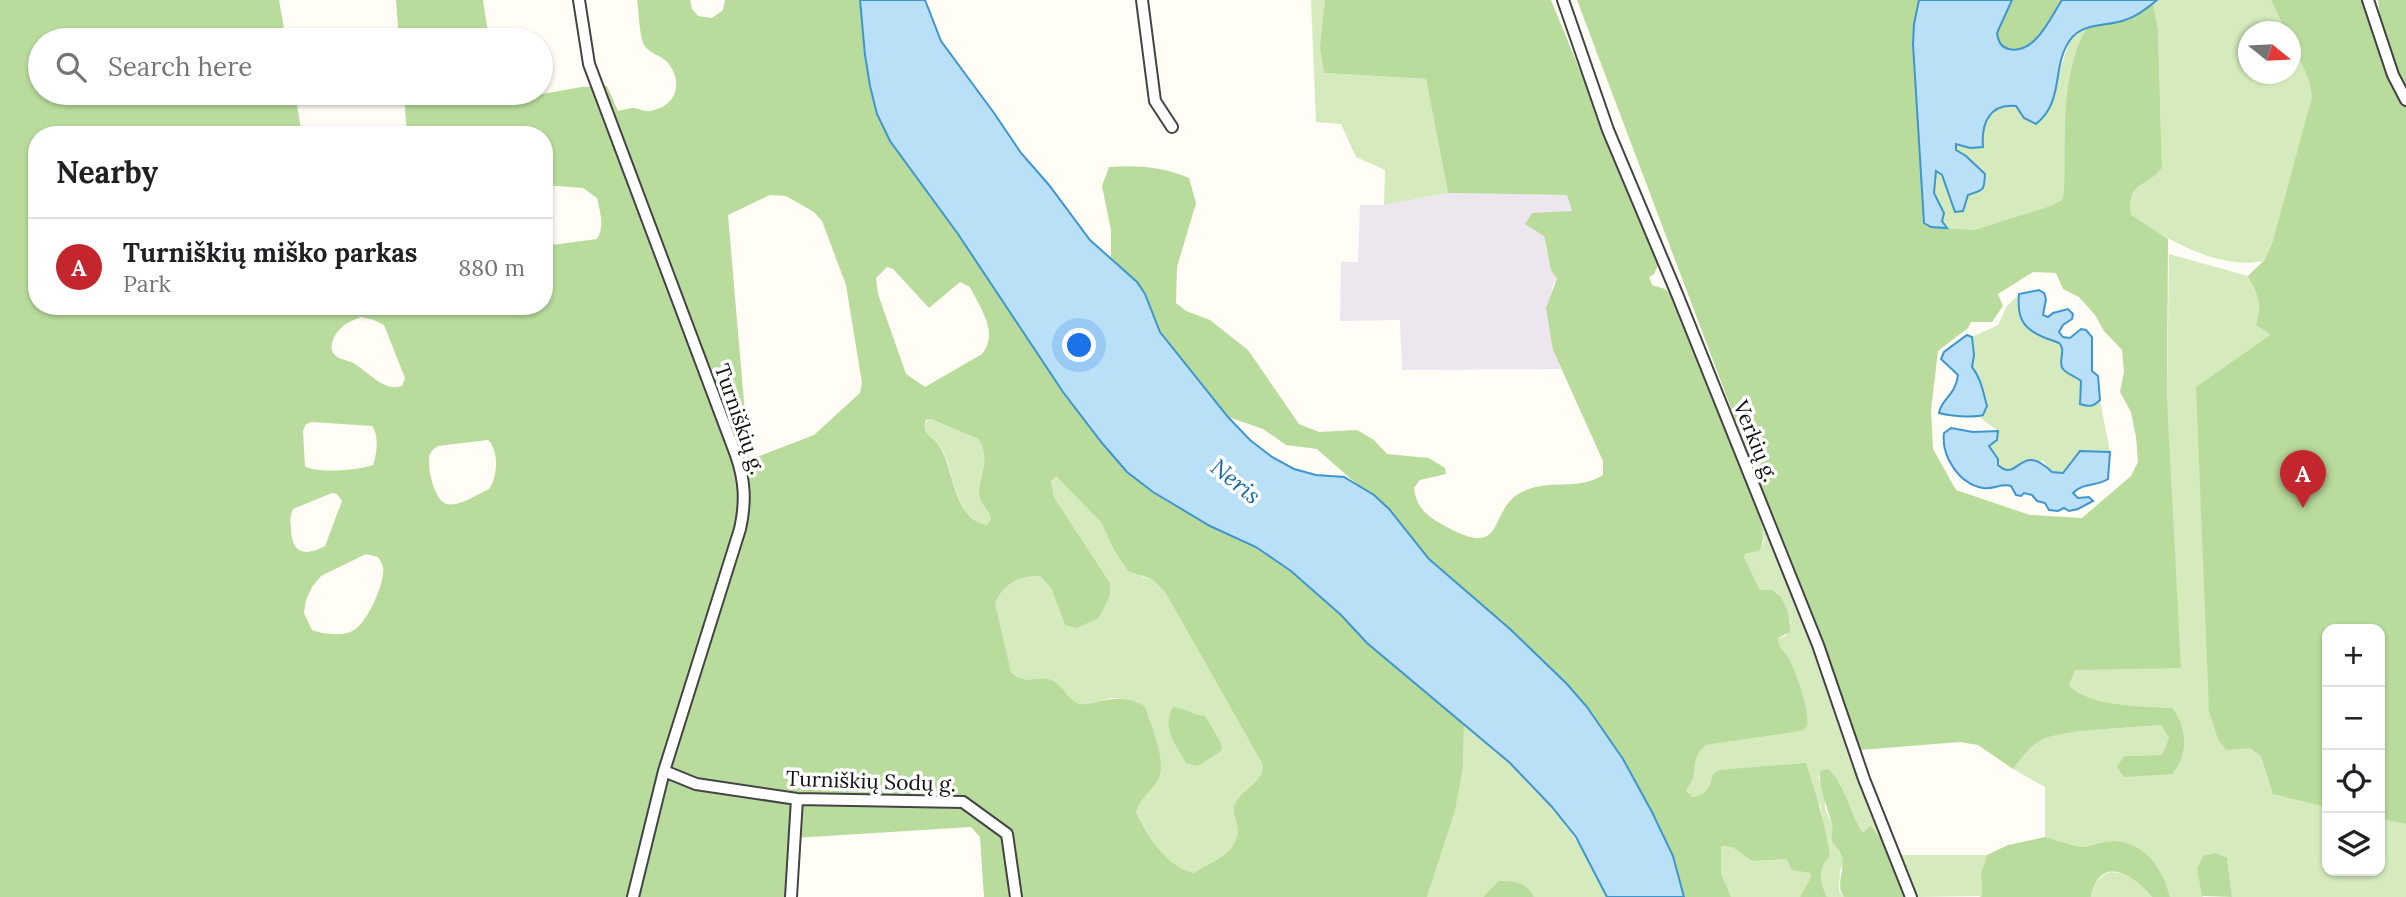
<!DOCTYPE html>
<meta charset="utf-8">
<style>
body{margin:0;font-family:Lora,serif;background:#f6f6f6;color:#202124}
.controls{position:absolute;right:21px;bottom:21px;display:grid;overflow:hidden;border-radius:14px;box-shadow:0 2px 5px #0004}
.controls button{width:63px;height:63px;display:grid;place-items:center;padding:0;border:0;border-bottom:2px solid #e0e0e0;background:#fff;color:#202124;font:35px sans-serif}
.compass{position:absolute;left:2238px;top:21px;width:63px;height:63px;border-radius:50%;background:#fff;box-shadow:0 2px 5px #0004;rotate:108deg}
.you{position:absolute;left:1080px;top:346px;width:24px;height:24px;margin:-18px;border:5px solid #fff;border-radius:50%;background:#1a73e8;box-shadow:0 0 0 10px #1a73e833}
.badge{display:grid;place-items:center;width:46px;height:46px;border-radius:50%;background:#c4262e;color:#fff;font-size:23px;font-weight:700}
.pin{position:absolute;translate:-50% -58px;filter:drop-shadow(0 2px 4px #0008)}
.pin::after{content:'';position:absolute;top:37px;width:24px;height:21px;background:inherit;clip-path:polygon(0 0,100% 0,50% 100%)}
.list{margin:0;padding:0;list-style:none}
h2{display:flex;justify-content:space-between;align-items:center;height:91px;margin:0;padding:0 28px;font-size:30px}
h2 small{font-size:23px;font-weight:400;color:#757577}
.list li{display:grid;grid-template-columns:46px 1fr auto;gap:21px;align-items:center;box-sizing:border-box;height:98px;padding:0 28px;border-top:2px solid #e0e0e0}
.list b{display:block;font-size:26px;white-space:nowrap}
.list p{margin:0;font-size:23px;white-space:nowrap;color:#757577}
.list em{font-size:23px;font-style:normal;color:#757577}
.icon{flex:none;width:38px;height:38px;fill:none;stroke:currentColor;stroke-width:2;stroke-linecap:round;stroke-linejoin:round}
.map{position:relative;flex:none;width:2406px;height:897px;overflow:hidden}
.search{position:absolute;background:#fff;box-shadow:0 2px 5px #0004;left:28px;top:28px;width:525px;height:77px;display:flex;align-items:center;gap:18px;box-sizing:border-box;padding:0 24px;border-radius:38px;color:#757577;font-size:26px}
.panel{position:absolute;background:#fff;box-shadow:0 2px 5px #0004;left:28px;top:126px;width:525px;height:189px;border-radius:28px}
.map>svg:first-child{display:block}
</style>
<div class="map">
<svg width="2406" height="897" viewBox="0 0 2406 897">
<rect width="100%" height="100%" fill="#fffdf5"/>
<path fill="#eee6ef" d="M1448,193L1567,195L1573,211L1558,213L1544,236L1546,250L1557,279L1552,287L1553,350L1561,369L1402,370L1400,320L1340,321L1341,262H1358L1360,205H1384Z"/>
<path fill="#d5ebbd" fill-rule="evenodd" d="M1311,0H1325L1321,47L1324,73L1426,79L1448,193L1384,205L1385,170L1356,157L1341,124L1316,122Z
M2157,0H2364C2380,40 2381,70 2406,108V897H2232L2227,859L2197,869L2203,897H2170C2164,873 2143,843 2116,841C2104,840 2094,847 2083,847C2074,847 2055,839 2045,837V787L2013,769C2021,759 2029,747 2040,741C2058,729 2136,728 2161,725L2169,738L2162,755L2123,756L2172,774V708C2144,706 2088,707 2069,685L2167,401L2169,254L2248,276L2263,261C2219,270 2175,242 2137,221L2131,215C2127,180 2146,189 2162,168L2158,30L2153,3ZM2248,32H2290V74H2248ZM2327,629H2380V871H2327Z
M2087,27C2059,74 2066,139 2064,193L2062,200L2050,206L1974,230L1947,228L1942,221L1944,213L1934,193L1936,171C1942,175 1956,202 1963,211L1968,195L1973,193L1966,156L1955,150L1956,144L1970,148C1973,144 1978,140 1981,135C1993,116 1987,103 2016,106L2024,118L2058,76L2070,39Z
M2019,294C2018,307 2025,327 2036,334C2052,344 2067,338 2061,364L2081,381L2079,399L2096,405L2100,400L2110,452L2087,450L2072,462L2063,473L2052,472L2043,461L2016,466L2012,471C1993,470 2003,463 1996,454C1994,451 1991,449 1989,446L1998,431L1978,416L1983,415L1984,393L1972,367L1974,355L1972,337L1998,325L2007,306Z
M930,419L979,438C991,463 979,471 979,494C979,504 989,509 991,519L987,525C955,519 955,475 943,451C938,441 925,436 924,424Z
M1054,476L1061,479L1101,522L1113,548L1143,577L1152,579L1165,592L1263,765C1263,783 1242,790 1235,804C1231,812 1236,817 1237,825C1242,852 1212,862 1193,873C1164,864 1148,837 1136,812C1140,799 1150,792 1157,780C1168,763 1151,725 1145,706C1135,703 1123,697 1113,698C1103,699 1091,706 1081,704C1067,702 1063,686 1052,680C1036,674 1027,687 1011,672L995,602C1006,583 1018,575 1040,575L1051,588L1065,625L1110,583L1054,497L1050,485Z
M1760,517L1802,620L1850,759L1884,842L1876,833L1863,834L1855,821L1840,783L1818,776L1825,796V809L1832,824L1833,843L1842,854L1843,864L1840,871L1839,891L1844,897H1827C1820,883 1817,868 1830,857L1820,805L1713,774C1709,788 1707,795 1692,797L1686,790L1694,775L1693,762L1699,750L1706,745L1802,731L1788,658L1778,644V638L1786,636L1791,623L1777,592L1760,590L1744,557L1745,554L1759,551L1764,541Z
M1464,724C1523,773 1577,825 1607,897H1534L1531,891L1484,895L1483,897H1427L1455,811L1463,768Z
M1721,846L1732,847L1752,861L1787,859L1811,873L1810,879L1800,897H1731L1721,873Z
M1900,855H1987L1981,873L1982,896L1917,897Z
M2110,872C2130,873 2139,881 2152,897H2091C2094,884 2097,877 2110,872Z"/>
<path fill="#b9dc9c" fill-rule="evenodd" d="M0,0H279L286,40H40V93H295L302,135H37V306H544V246L597,239C605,226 600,212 597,198L583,188L544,185V135H407L404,93H496L498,102L581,87L607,86L618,111C624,110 629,108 634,108C640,109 645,112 650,111C676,107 684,83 668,63C662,55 648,54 643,43C639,31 639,13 637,0H690L692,9L698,16L712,18L723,10L725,0H860L865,55L870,86L877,114L890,141L958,234L1063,392L1127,472L1166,501L1221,532L1256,547L1291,571L1341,615L1367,643L1464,724L1463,768L1455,811L1427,897H984L980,837L971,827L795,838L790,897H0ZM770,195L786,196L814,212L822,221L846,285L862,383L860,393L814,435L749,460L728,215ZM887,267L893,269L929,308L960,282L970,287C981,310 999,332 982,354L925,387L906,374L878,294L876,278ZM361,317L374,320L384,325L405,378L402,386C385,392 369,373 355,364C349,360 340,360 336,356C325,348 337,329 346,324C350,321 356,319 361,317ZM931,419L979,439C991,463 979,472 979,494C979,504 989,509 991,519L987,525C953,519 955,471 940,447C934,437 920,433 926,420ZM312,422L372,426C379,434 377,455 373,465C360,470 317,474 305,466L303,431L306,424ZM488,440C499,450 498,477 489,489C478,494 459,507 447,504C434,501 426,465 430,454C432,450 434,449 438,446ZM1056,476L1101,522L1113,548L1128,571L1152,579L1165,592L1263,765C1263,783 1242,789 1235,804C1231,812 1236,817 1237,825C1242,852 1211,862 1193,873C1164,864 1148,837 1136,812C1140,799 1150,792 1158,780C1168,763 1151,725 1145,706C1128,697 1115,697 1097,702C1092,703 1086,705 1081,704C1068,702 1064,686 1052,680C1036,674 1027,687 1011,672L995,602C1006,583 1018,575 1040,576L1051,588L1065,625L1076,628L1099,618L1110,595V583L1054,497L1051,481ZM332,493L337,494L342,501L325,546C303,558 291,552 291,527C290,520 290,516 293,509ZM366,554L378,557C380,560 382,564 383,567C386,581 367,623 354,630C344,637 322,634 312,630L304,613L306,600L312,587L321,576Z
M396,0H483L489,40H399Z
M1325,0H1551L1659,263L1654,274L1649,277L1652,285L1665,289L1673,296L1760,517C1762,529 1766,541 1759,551L1745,554L1744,557L1760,590H1772C1785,596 1791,618 1790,632L1778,638C1778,647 1783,650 1788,657C1796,672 1810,711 1807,726L1802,731L1706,745C1695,754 1695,760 1694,773C1694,779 1689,785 1686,790L1692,797C1707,795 1709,788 1713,774L1719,770L1806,763C1816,794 1826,825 1830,857C1817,868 1820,883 1827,897H1800L1810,879L1811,873L1792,870L1787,859L1752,861L1732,847L1721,846V873L1731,897H1684L1663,833L1652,812L1623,759L1587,707L1429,559L1382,502L1352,480L1317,449L1286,445L1263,429L1228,417L1160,332L1145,294L1137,282L1111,259V230L1102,186L1109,167C1137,165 1163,167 1189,178L1196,203L1177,267L1176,303L1186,311L1210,320L1248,350L1299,424L1319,432L1357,430L1374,440L1387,454L1429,458L1445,468L1446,474L1420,480L1414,488C1416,507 1427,516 1443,525C1513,564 1482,505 1529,489C1553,480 1581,490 1603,475V461L1553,350L1546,308L1557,279L1551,270L1544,236L1525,224L1532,213L1572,211L1567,195L1448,193L1426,79L1324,73L1320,47Z
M1577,0H1919L1914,24L1913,44L1931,227L1974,230L2050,206L2062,200L2064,192C2066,139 2059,74 2087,27L2108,23L2153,3L2158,30L2162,168C2146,189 2127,180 2131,215L2168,239L2167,401L2181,668L2075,670L2069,685C2088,707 2144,706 2172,708C2187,727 2189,755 2172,774L2124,777L2117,767L2124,756L2162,755L2169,738L2161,725C2136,728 2058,729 2040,741C2029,747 2021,759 2013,769L1978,745L1960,742L1860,750ZM2033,272L2056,273L2063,289L2079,297L2095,315L2104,331L2122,350L2124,371L2120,392L2131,412L2136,437L2138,462L2131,476L2082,518L2030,515L1956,490L1933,449L1931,410L1938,351L1968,328L1971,322H1992L2003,306L1998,294Z
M2012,0H2062C2050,18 2035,56 2008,49C2000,47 1998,40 1997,32Z
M2271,0H2364C2380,40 2381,70 2406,108V824L2380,818V629H2327V807L2273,794L2261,756L2250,748L2226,750L2218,739L2209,711L2196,387L2269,336V333L2256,325C2263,304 2258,295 2248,276L2265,260L2273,241L2312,97C2311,71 2291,53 2290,32L2286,31Z
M2378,0H2406V88C2390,62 2381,30 2378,0Z
M1173,707C1184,707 1193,716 1205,716L1221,743L1222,748L1220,752L1198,766L1186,763C1176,745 1161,728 1173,707Z
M1828,769C1847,786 1849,813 1863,833L1870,826L1884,842L1906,897H1844C1834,885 1847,868 1841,854C1839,849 1834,846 1832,841C1831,835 1833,829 1832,824C1829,811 1816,782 1821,770Z
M2045,837C2055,839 2074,847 2083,847C2094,846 2104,840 2116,841C2147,844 2163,870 2170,897H2152C2133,873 2099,854 2091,897H1979L1982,896L1981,873L1987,855L2008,845Z
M2215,853L2227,858L2232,897L2202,896L2197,869L2203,856Z
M1499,881C1512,881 1528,882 1534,897H1483Z"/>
<path fill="#b9e0f7" stroke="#3f96cf" stroke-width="2" d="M860,0H925L941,41L994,113L1021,153L1049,185L1090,240L1137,282L1145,294L1160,332L1228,417L1250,440L1272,457L1294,469L1316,475L1344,477L1374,495L1389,509L1429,559L1510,629L1567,684L1587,707L1623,759L1652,812L1673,856L1684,897H1607L1576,837L1552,807L1510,763L1367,643L1341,615L1291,571L1256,547L1210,526L1153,492L1127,472L1102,443L1063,392L958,234L890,141L877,114L870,86L865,55Z
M1919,0H2012L1997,33C1998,40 2000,47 2009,49C2035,55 2050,18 2062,0H2157C2149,7 2135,17 2125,20C2106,27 2083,22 2070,40C2051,67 2065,101 2036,124L2024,118L2016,106C1990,103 1981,123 1983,147L1970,148L1956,144V150L1966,156L1985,174C1984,192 1984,189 1968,195L1963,211L1955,212L1942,175L1936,171L1934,193L1944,213L1942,221L1947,228L1931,227L1924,223L1913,44L1914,24Z
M2039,290L2044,293L2046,299L2043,315L2048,317L2053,313L2068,309L2073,314L2072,319L2063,325L2059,332L2063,337L2070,338L2081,329L2086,330L2092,337V371L2098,376L2100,400C2093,407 2089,407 2080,404L2081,381C2076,377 2067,374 2063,369C2057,362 2067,350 2059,343C2055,341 2047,339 2043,337C2022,328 2017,317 2019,294Z
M1967,335L1972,337L1974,355L1972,367C1981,378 1983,392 1987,406L1983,415C1972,418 1950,416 1939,413C1941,399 1956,395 1958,375L1941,359L1944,352Z
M1951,428L1973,432L1998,431L1997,440L1989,446L1998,459V465C2019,484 2019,440 2052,472L2063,473L2080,451L2110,452L2108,479C2096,487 2084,482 2073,493L2078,498L2089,497L2093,501L2078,509L2069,511L2064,508L2058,511L2049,510L2045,503L2037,501L2032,495L2024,493L2021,496L2016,495L2011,486C2001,483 1993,490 1983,488C1959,484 1941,456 1944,433Z"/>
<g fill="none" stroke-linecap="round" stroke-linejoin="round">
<g stroke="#444" stroke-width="14">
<path id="street" d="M579,0L589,64L736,455C745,481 746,502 740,529L664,771L633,897
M1142,0L1155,101L1172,127
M1563,0L1608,130L1677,294L1818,645L1864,779L1911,897
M2368,0L2393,75L2406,100
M664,771L696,784L797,799L963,802L1007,834L1016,897
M791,897L797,799"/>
</g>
<use href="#street" stroke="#fff" stroke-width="10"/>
</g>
<g text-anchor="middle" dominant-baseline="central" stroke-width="7" stroke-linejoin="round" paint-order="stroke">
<g font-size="21" fill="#111" stroke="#fff">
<text transform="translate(740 419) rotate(71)">Turniškių g.</text>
<text transform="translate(1756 441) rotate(68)">Verkių g.</text>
<text transform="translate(871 781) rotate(2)">Turniškių Sodų g.</text>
</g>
<g font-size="23" font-style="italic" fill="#1768a6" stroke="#fff">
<text transform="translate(1236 481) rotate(39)">Neris</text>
</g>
</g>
</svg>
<div class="controls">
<button>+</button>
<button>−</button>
<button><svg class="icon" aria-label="locate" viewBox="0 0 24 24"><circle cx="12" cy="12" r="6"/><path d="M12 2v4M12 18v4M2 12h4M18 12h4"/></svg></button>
<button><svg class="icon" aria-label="layers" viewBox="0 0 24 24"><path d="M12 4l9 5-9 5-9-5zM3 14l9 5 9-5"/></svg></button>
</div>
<svg class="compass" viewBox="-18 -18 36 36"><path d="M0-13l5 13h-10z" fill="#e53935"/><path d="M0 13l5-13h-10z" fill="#757577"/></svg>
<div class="you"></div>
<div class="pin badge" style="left:2303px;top:508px">A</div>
<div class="search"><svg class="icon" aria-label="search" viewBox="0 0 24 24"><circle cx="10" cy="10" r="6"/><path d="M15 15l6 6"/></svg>Search here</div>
<section class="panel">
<h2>Nearby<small></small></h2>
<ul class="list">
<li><span class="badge">A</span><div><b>Turniškių miško parkas</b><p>Park</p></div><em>880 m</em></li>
</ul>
</section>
</div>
